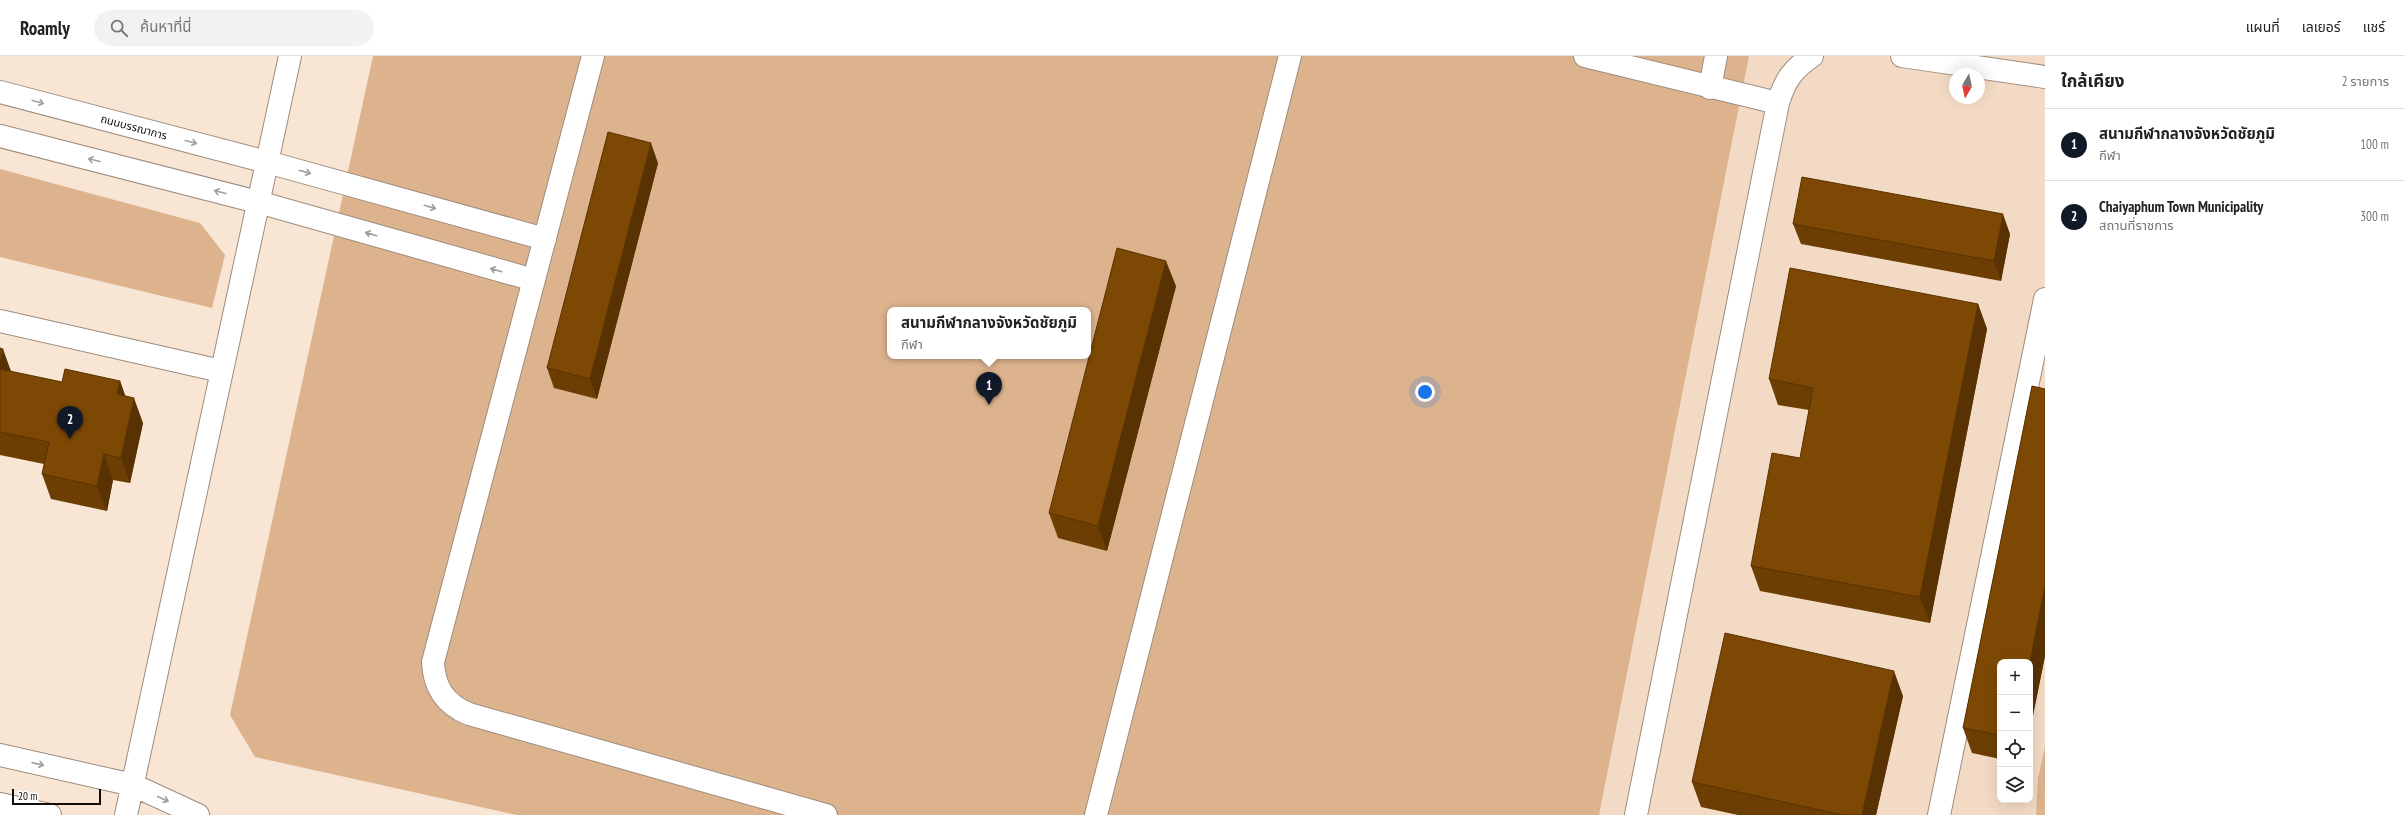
<!DOCTYPE html>
<html lang="th">
<meta charset="utf-8">
<style>
body{margin:0;font-family:"PT Sans Narrow","Noto Sans Thai",sans-serif;background:#f2f2f2;color:#222}
.controls{position:absolute;right:12px;bottom:12px;display:grid;overflow:hidden;border-radius:8px;box-shadow:0 4px 16px #0002}
.controls button{width:36px;height:36px;display:grid;place-items:center;padding:0;border:0;border-bottom:1px solid #e0e0e0;background:#fff;color:#222;font:20px sans-serif}
.compass{position:absolute;left:1949px;top:12px;width:36px;height:36px;border-radius:50%;background:#fff;box-shadow:0 4px 16px #0002;rotate:189deg}
.scale{position:absolute;left:12px;bottom:10px;width:89px;box-sizing:border-box;padding-left:4px;border:2px solid #130d07;border-top:0;font-size:11px;line-height:14px;white-space:nowrap;color:#130d07;-webkit-text-stroke:3px #fff;paint-order:stroke}
.you{position:absolute;left:1425px;top:336px;width:14px;height:14px;margin:-10px;border:3px solid #fff;border-radius:50%;background:#1a73e8;box-shadow:0 0 0 6px #1a73e833}
.badge{display:grid;place-items:center;width:26px;height:26px;border-radius:50%;background:#111827;color:#fff;font-size:13px;font-weight:700}
.pin{position:absolute;translate:-50% -33px;filter:drop-shadow(0 1px 2px #0008)}
.pin::after{content:'';position:absolute;top:21px;width:14px;height:12px;background:inherit;clip-path:polygon(0 0,100% 0,50% 100%)}
.popup{position:absolute;left:887px;top:251px;width:204px;height:52px;box-sizing:border-box;display:grid;place-content:center;border-radius:8px;background:#fff;filter:drop-shadow(0 1px 3px #0005);font-size:13px;white-space:nowrap;color:#767676}
.popup b{font-size:15px;color:#222}
.popup::after{content:'';position:absolute;left:50%;top:100%;margin-left:-8px;border:8px solid transparent;border-top-color:#fff}
.list{margin:0;padding:0;list-style:none}
h2{display:flex;justify-content:space-between;align-items:center;height:52px;margin:0;padding:0 16px;font-size:17px}
h2 small{font-size:13px;font-weight:400;color:#767676}
.list li{display:grid;grid-template-columns:26px 1fr auto;gap:12px;align-items:center;box-sizing:border-box;height:72px;padding:0 16px;border-top:1px solid #e0e0e0}
.list b{display:block;font-size:15px;white-space:nowrap}
.list p{margin:0;font-size:13px;white-space:nowrap;color:#767676}
.list em{font-size:13px;font-style:normal;color:#767676}
.icon{flex:none;width:22px;height:22px;fill:none;stroke:currentColor;stroke-width:2;stroke-linecap:round;stroke-linejoin:round}
.map{position:relative;flex:none;width:2045px;height:759px;overflow:hidden}
header{display:flex;align-items:center;gap:24px;box-sizing:border-box;height:56px;padding:0 20px;background:#fff;border-bottom:1px solid #e0e0e0}
header strong{font-size:19px}
nav{display:flex;gap:22px;margin-inline-start:auto;font-size:14px}
.search{width:280px;height:36px;background:#f2f2f2;display:flex;align-items:center;gap:10px;box-sizing:border-box;padding:0 14px;border-radius:22px;color:#767676;font-size:15px}
main{display:flex}
aside{flex:1;background:#fff}
.map>svg:first-child{display:block}
</style>
<header>
<strong>Roamly</strong>
<div class="search"><svg class="icon" aria-label="search" viewBox="0 0 24 24"><circle cx="10" cy="10" r="6"/><path d="M15 15l6 6"/></svg>ค้นหาที่นี่</div>
<nav><a>แผนที่</a><a>เลเยอร์</a><a>แชร์</a></nav>
</header>
<main>
<div class="map">
<svg width="2045" height="759" viewBox="0 0 2045 759">
<rect width="100%" height="100%" fill="#f8e5d4"/>
<path fill="#f3dac4" fill-rule="evenodd" d="M1749,0H2045V759H1599ZM1955,18H1979V42H1955ZM2000,606H2030V744H2000Z"/>
<path fill="#ddb38e" fill-rule="evenodd" d="M373,0H1749L1599,759H517L255,701L230,659ZM890,254H1088V300H890Z
M0,113L200,167L225,199L212,252L0,201Z
M2045,691V759H2036L2038,722Z"/>
<g fill="none" stroke-linecap="round" stroke-linejoin="round">
<g stroke="#9e8c7d" stroke-width="24">
<path id="minor" d="M593,0L433,606C434,632 445,648 469,658L826,759
M1585,0L1778,47
M1902,0L2045,21
M1710,32L1716,0
M0,36L267,106L545,183
M0,80L258,146L534,224
M0,265L221,315
M0,699L133,729L198,759
M0,748L50,759
M126,759L290,0
M1096,759L1290,0
M1636,759L1778,47C1785,24 1792,14 1812,0
M1939,759L2045,243"/>
</g>
<use href="#minor" stroke="#fff" stroke-width="22"/>
</g>
<path fill="#6c3e03" d="M658,107L597,343L554,332L547,312Z
M1793,168L2010,178L2001,225L1801,188Z
M1176,230L1107,495L1058,482L1049,457Z
M1978,248L1987,273L1930,567L1760,535L1751,510L1800,402L1809,354L1778,349L1769,323Z
M0,292L11,316L62,326L120,325L125,340L143,367L130,427L113,424L107,455L51,443L42,418L44,408L0,399Z
M2032,330L2045,333V600L2030,674V606H2000V703L1972,697L1963,672Z
M1903,640L1876,759H1738L1701,751L1692,726Z"/>
<path fill="#583203" d="M651,87L658,107L597,343L590,323Z
M2003,158L2010,178L2001,225L1994,205Z
M1166,205L1176,230L1107,495L1098,470Z
M1978,248L1987,273L1930,567L1920,541Z
M3,293L12,318L0,316V308Z
M120,325L129,350L117,338Z
M134,342L143,367L130,427L121,402Z
M104,398L113,424L107,455L97,430Z
M2045,530V600L2030,674V606Z
M1894,615L1903,640L1876,759H1862Z"/>
<path fill="#7d4804" stroke="#583203" d="M608,76L651,87L590,323L547,312Z
M1802,121L2003,158L1994,205L1793,168Z
M1117,192L1166,205L1098,470L1049,457Z
M1790,212L1978,248L1920,541L1751,510L1772,397L1800,402L1813,332L1769,323Z
M0,292L3,293L0,308Z
M0,313L62,326L65,313L120,325L117,338L134,342L121,402L104,398L97,430L42,418L49,386L0,376Z
M2032,330L2045,333V530L2030,606H2000V679L1963,672Z
M1725,577L1894,615L1862,759H1843L1692,726Z"/>
<defs><path id="oneway-shaft" d="M-6 0H5M1.5-3L5.5 0L1.5 3" fill="none" stroke-width="1.6" stroke-linecap="round" stroke-linejoin="round"/></defs>
<g stroke="#a19e9c">
<use href="#oneway-shaft" transform="translate(38 46) rotate(15)"/>
<use href="#oneway-shaft" transform="translate(191 86) rotate(15)"/>
<use href="#oneway-shaft" transform="translate(94 104) rotate(-166)"/>
<use href="#oneway-shaft" transform="translate(305 116) rotate(16)"/>
<use href="#oneway-shaft" transform="translate(220 136) rotate(-166)"/>
<use href="#oneway-shaft" transform="translate(430 151) rotate(16)"/>
<use href="#oneway-shaft" transform="translate(371 178) rotate(-164)"/>
<use href="#oneway-shaft" transform="translate(496 214) rotate(-164)"/>
<use href="#oneway-shaft" transform="translate(38 708) rotate(13)"/>
<use href="#oneway-shaft" transform="translate(163 743) rotate(24)"/>
</g>
<g text-anchor="middle" dominant-baseline="central" stroke-width="4" stroke-linejoin="round" paint-order="stroke">
<g font-size="11" fill="#130d07" stroke="#fff">
<text transform="translate(134 71) rotate(15)">ถนนบรรณาการ</text>
</g>
</g>
</svg>
<div class="controls">
<button>+</button>
<button>−</button>
<button><svg class="icon" aria-label="locate" viewBox="0 0 24 24"><circle cx="12" cy="12" r="6"/><path d="M12 2v4M12 18v4M2 12h4M18 12h4"/></svg></button>
<button><svg class="icon" aria-label="layers" viewBox="0 0 24 24"><path d="M12 4l9 5-9 5-9-5zM3 14l9 5 9-5"/></svg></button>
</div>
<svg class="compass" viewBox="-18 -18 36 36"><path d="M0-13l5 13h-10z" fill="#e53935"/><path d="M0 13l5-13h-10z" fill="#767676"/></svg>
<div class="scale">20 m</div>
<div class="you"></div>
<div class="pin badge" style="left:989px;top:349px">1</div>
<div class="popup"><b>สนามกีฬากลางจังหวัดชัยภูมิ</b>กีฬา</div>
<div class="pin badge" style="left:70px;top:383px">2</div>
</div>
<aside>
<h2>ใกล้เคียง<small>2 รายการ</small></h2>
<ul class="list">
<li><span class="badge">1</span><div><b>สนามกีฬากลางจังหวัดชัยภูมิ</b><p>กีฬา</p></div><em>100 m</em></li>
<li><span class="badge">2</span><div><b>Chaiyaphum Town Municipality</b><p>สถานที่ราชการ</p></div><em>300 m</em></li>
</ul>
</aside>
</main>
